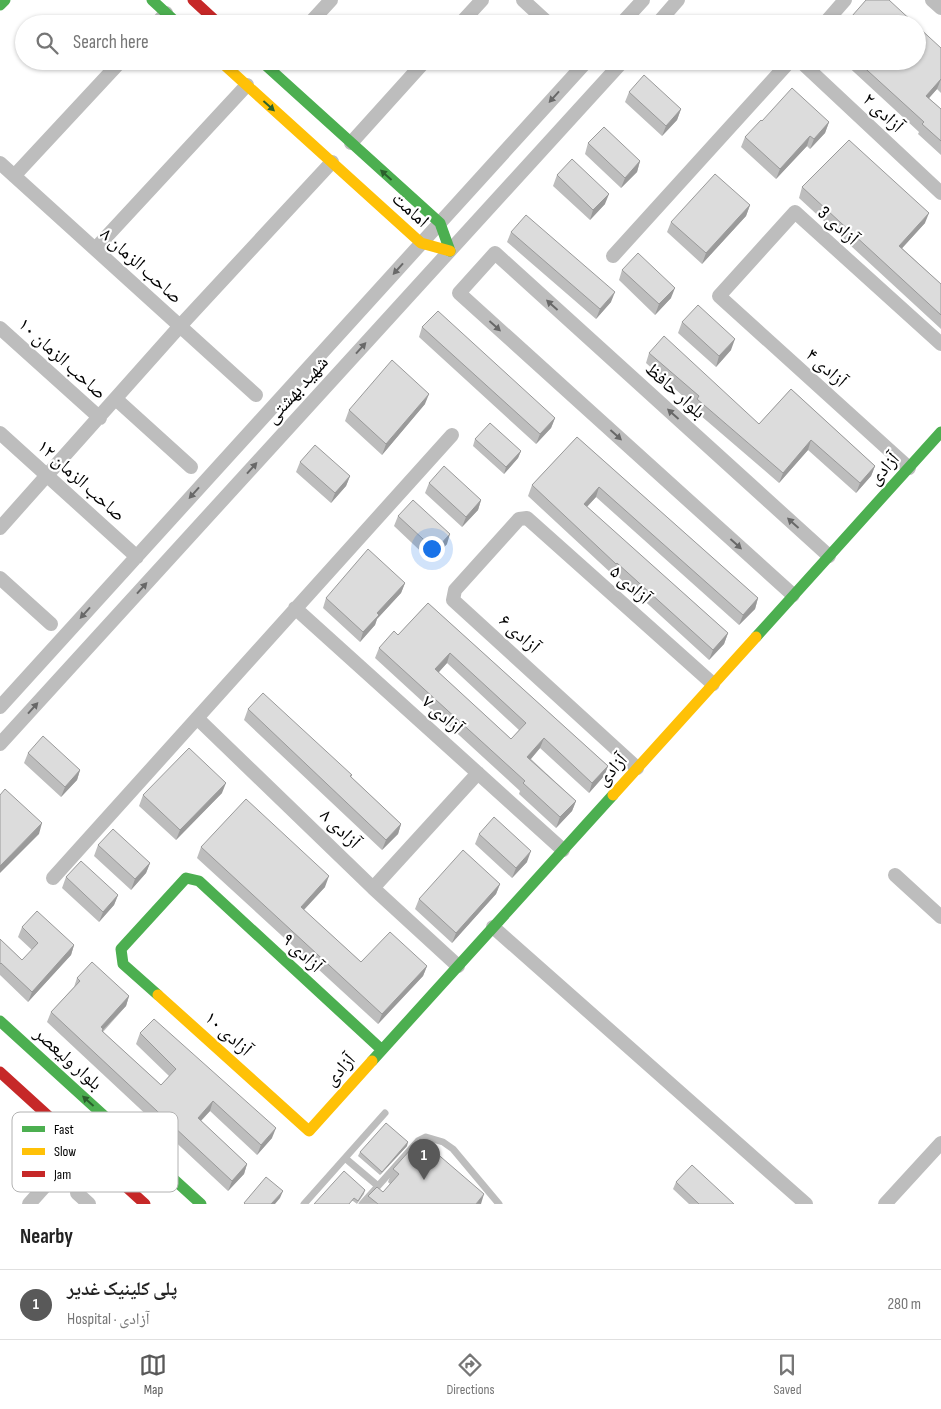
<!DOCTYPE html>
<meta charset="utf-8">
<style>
body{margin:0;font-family:"Sofia Sans Condensed","Noto Naskh Arabic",sans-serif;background:#f6f6f6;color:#222}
.you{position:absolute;left:431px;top:548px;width:18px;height:18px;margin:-12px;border:4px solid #fff;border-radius:50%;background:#1a73e8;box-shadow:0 0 0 8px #1a73e833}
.badge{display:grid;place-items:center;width:32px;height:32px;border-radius:50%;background:#595959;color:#fff;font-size:16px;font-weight:700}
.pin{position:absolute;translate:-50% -41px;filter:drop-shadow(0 1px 2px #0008)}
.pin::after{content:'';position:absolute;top:26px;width:18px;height:15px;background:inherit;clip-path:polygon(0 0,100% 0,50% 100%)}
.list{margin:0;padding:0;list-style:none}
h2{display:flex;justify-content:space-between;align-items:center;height:65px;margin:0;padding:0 20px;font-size:21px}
h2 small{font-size:16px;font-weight:400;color:#767676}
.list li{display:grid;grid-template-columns:32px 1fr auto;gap:15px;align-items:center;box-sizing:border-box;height:70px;padding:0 20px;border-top:1px solid #e0e0e0}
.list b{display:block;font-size:19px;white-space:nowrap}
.list p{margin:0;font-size:16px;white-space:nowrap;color:#767676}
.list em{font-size:16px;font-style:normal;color:#767676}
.icon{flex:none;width:28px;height:28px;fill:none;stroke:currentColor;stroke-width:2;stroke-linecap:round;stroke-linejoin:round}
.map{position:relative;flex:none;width:941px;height:1204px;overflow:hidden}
.search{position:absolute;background:#fff;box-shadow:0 1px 4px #0004;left:15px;right:15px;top:15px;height:55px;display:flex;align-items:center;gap:12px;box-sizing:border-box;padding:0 18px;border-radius:28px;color:#767676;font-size:19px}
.sheet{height:135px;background:#fff}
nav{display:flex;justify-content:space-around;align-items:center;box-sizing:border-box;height:70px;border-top:1px solid #e0e0e0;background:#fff;font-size:14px;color:#767676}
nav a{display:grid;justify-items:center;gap:2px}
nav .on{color:#595959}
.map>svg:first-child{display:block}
</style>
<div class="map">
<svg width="941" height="1204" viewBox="0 0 941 1204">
<rect width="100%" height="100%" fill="#fff"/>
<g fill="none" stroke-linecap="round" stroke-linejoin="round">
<path stroke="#bdbdbd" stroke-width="7" d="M345,1158L378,1186
M304,1204L385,1113
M362,1204L418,1141L426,1137L443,1142L453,1149L499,1204"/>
<path stroke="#bdbdbd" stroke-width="14" d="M523,0L549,24
M932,0L941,8
M156,24L166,13
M309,24L331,0
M460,24L482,0
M621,24L643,0
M657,24L678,0
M824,24L845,0
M800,61L941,193
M351,143L425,61
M0,163L256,395
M14,176L121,61
M95,249L247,85
M613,256L790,61
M0,328L100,418
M117,400L191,467
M0,433L137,557
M909,468L719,296L795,212L941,344
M0,528L180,326L332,162
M0,578L51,624
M793,595L459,293L495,253L829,556
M295,608L563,850
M0,707L587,61
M197,718L373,888L458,966
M0,744L623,61
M637,768L453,600L455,590L519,519L527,518L713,684
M895,875L941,917
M53,878L452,435
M373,888L478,773
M493,927L806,1204
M77,1193L89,1204
M29,1204L81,1146
M885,1204L941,1143"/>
<path stroke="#4caf50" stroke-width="11" d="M152,0L178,24
M0,5L5,0
M261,61L440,223L450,251
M756,637L941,432
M158,995L123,964L121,949L186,878L199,881L382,1050
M0,1021L201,1204
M372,1061L613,795"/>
<path stroke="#ffc107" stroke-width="11" d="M220,61L421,243L450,251
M613,795L756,637
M158,995L309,1131L372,1061"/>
<path stroke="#c62828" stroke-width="11" d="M193,0L219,24
M0,1072L145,1204"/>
</g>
<path fill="#bdbdbd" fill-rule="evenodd" d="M941,48V93L937,89L929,98L941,109V155L918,134L919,132L842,61H917Z
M629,92L681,109L677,120L662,136L625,102Z
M762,121L829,122L825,133L810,149L807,146L776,179L741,147L745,137Z
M588,143L640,161L637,172L621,188L585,154Z
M557,175L605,204L590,220L553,186Z
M802,187L925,223L902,248L941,284V329L799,198Z
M750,205L746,216L702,264L667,232L671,222Z
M511,232L611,302L596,319L507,242Z
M622,270L671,298L655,315L619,280Z
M682,322L731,350L716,367L678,333Z
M422,327L555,418L551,428L536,444L419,337Z
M649,353L759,424L791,389L875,466L871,476L856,493L808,450L779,483L693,409L694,406L646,363Z
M425,404L382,455L345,421L349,410Z
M577,437L758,598L755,609L739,625L596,497L587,507L728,633L724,644L709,660L614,573L612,574L528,496L532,485Z
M475,439L521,451L518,458L504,474L473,446Z
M300,462L350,476L346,486L331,503L296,472Z
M429,483L481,500L478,510L462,527L425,493Z
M398,516L447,544L431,561L394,526Z
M405,583L401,593L377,619L375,625L360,642L323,608L326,598Z
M428,603L608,766L604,776L589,793L540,748L531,759L576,801L572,811L556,828L519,794L520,791L375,658L379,648L398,635ZM447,663L519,730L511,739L438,672Z
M248,709L352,775L351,777L401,824L398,834L382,850L244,720Z
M28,753L80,770L77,780L61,797L24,763Z
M222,793L176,840L139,806L143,795Z
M479,834L527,862L512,878L475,844Z
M98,845L150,863L146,873L131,890L94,856Z
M201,847L325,887L304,910L361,962L427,966L423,976L378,1024L197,858Z
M66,877L118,895L114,905L99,922L62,888Z
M500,884L496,894L452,943L415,909L419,899Z
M22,927L74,945L71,955L28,1002L0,975V939L22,960L32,950L18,937Z
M77,978L129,996L126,1006L103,1032L161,1085L169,1076L136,1044L140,1033L272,1138L257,1155L210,1111L201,1121L247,1164L244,1174L228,1191L47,1022L51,1012L74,987Z
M407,1146L380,1175L358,1156L360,1152Z
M393,1169L481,1204H365L368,1196L383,1192L390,1184L388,1182Z
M676,1182L734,1204H689L673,1189Z
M365,1190L364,1194L357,1204L353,1201L314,1204Z"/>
<path fill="#9a9a9a" d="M941,79L937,89L922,106L926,96Z
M681,109L677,120L662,136L666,126Z
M829,122L825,133L810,149L814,139Z
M810,136L807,146L776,179L780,169Z
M640,161L637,172L621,188L625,178Z
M609,194L605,204L590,220L593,210Z
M750,205L746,216L702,264L706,253Z
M929,213L925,223L895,256L899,246Z
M675,288L671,298L655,315L659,304Z
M615,292L611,302L596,319L600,309Z
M735,339L731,350L716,367L719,356Z
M429,394L425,404L382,455L386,444Z
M555,418L551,428L536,444L540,434Z
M811,440L808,450L779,483L783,473Z
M521,451L518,458L504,474L506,467Z
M875,466L871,476L856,493L860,483Z
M350,476L346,486L331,503L335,493Z
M599,487L596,497L580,514L584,504Z
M481,500L478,510L462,527L466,517Z
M450,534L447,544L431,561L435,550Z
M405,583L401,593L377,619L375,625L360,642L363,632L377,613Z
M758,598L755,609L739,625L743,615Z
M728,633L724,644L709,660L713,650Z
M450,653L447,663L432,680L435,669Z
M544,738L540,748L524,767L527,757Z
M608,766L604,776L589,793L592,783Z
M80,770L77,780L61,797L65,787Z
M226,783L222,793L176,840L180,830Z
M576,801L572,811L556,828L560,817Z
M42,823L39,834L0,873V866Z
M401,824L398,834L382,850L386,840Z
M531,851L527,862L512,878L516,868Z
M150,863L146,873L131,890L135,879Z
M329,876L325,887L297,917L301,907Z
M500,884L496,894L452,943L456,933Z
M118,895L114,905L99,922L103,912Z
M74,945L71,955L28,1002L32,992Z
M427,966L423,976L378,1024L382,1014Z
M129,996L126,1006L103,1030L100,1039L101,1027Z
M213,1101L210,1111L194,1128L198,1118Z
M276,1128L272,1138L257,1155L261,1145Z
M408,1142L407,1146L380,1175L382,1172Z
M247,1164L244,1174L228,1191L232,1181Z
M283,1191L280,1198L275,1204H271Z
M484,1194L481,1204H476Z"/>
<path fill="#dcdcdc" stroke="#9a9a9a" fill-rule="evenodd" d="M866,0H889L915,24H845Z
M917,26L941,48V79L926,96L941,109V141L922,124L924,122L857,61H917Z
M644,75L681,109L666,126L629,92Z
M792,88L829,122L814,139L810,136L780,169L745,137L761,120L762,121Z
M604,127L640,161L625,178L588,143Z
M849,140L929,213L899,246L941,284V315L802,187Z
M572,159L609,194L593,210L557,175Z
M715,174L750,205L706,253L671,222Z
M526,215L615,292L600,309L511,232Z
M638,253L675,288L659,304L622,270Z
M698,305L735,339L719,356L682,322Z
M438,311L555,418L540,434L422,327Z
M664,336L759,424L791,389L875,466L860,483L811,440L783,473L697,399L699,396L649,353Z
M392,360L429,394L386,444L349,410Z
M490,423L521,451L506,467L475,439Z
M577,437L758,598L743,615L599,487L584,504L728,633L713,650L617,563L616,564L532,485Z
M315,445L350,476L335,493L300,462Z
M444,466L481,500L466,517L429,483Z
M413,500L450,534L435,550L398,516Z
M368,549L405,583L377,613L379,615L363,632L326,598Z
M428,603L608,766L592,783L544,738L527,757L576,801L560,817L523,783L525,781L379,648L394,631L398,635ZM450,653L526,723L511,739L435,669Z
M263,693L352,775L350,776L401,824L386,840L248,709Z
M43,736L80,770L65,787L28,753Z
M189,748L226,783L180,830L143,795Z
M5,789L42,823L0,866V795Z
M246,799L329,876L301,907L361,962L390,932L427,966L382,1014L201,847Z
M494,817L531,851L516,868L479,834Z
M113,829L150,863L135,879L98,845Z
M463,850L500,884L456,933L419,899Z
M81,861L118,895L103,912L66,877Z
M37,911L74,945L32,992L1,963L0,964V939L22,960L38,943L22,927Z
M92,962L129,996L101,1027L103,1029L102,1031L161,1085L176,1069L140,1033L154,1019L276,1128L261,1145L213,1101L198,1118L247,1164L232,1181L51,1012L80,981L77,978Z
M386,1123L408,1142L382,1172L360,1152Z
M420,1139L484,1194L476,1204H378L368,1196L377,1187L383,1192L399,1174L393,1169Z
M692,1165L734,1204H699L676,1182Z
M344,1171L365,1190L358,1201L354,1198L349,1204H314Z
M266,1177L283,1191L271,1204H245L244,1203Z"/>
<defs><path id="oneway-solid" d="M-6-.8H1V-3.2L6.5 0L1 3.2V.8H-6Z" transform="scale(1.25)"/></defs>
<g fill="#686868">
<use href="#oneway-solid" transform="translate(554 97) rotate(132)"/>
<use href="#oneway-solid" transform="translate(398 269) rotate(132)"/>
<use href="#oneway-solid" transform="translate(552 305) rotate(-138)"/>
<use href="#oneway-solid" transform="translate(495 326) rotate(42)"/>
<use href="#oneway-solid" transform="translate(361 348) rotate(-48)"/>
<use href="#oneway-solid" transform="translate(673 414) rotate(-138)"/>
<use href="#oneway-solid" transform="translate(616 435) rotate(42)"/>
<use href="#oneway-solid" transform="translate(252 468) rotate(-48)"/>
<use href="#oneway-solid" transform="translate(194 493) rotate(132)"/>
<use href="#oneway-solid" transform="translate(793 523) rotate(-138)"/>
<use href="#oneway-solid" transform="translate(736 544) rotate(42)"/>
<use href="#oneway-solid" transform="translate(142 588) rotate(-48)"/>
<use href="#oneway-solid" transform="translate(85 613) rotate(132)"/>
<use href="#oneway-solid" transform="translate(33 708) rotate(-48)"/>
</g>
<g fill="#2a602c">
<use href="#oneway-solid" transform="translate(269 106) rotate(42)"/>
<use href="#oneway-solid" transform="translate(386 175) rotate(-138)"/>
<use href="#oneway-solid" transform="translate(88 1101) rotate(-138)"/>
</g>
<g text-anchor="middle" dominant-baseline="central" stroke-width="4.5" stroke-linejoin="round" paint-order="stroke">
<g font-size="19" fill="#000" stroke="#fff">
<text transform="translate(883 113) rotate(43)">آزادی ۲</text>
<text transform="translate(410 210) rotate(42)">امامت</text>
<text transform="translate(838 226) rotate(42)">آزادی 3</text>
<text transform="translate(141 266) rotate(42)">صاحب الزمان ۸</text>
<text transform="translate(62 359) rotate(42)">صاحب الزمان ۱۰</text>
<text transform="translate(826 368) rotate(42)">آزادی ۴</text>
<text transform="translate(297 390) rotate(-48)">شهید بهشتی</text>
<text transform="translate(675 391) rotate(42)">بلوار حافظ</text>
<text transform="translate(884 469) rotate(-48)">آزادی</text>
<text transform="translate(81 481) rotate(42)">صاحب الزمان ۱۲</text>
<text transform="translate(630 585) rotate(42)">آزادی ۵</text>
<text transform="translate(519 634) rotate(42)">آزادی ۶</text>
<text transform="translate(442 715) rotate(42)">آزادی ۷</text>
<text transform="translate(612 770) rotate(-48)">آزادی</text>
<text transform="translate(340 829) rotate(44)">آزادی ۸</text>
<text transform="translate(302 953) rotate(43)">آزادی ۹</text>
<text transform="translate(228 1034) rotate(42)">آزادی ۱۰</text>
<text transform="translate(68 1059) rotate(42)">بلوار ولیعصر</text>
<text transform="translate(340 1070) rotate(-48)">آزادی</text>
</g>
</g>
<rect x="12" y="1112" width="166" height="80" rx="8" fill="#fff" stroke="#b2b2b2" stroke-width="1"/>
<rect x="22" y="1126" width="23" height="6" fill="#4caf50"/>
<rect x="22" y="1148" width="23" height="7" fill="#ffc107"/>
<rect x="22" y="1171" width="23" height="6" fill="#c62828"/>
<g font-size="14" fill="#000">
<text x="54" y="1134">Fast</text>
<text x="54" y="1156">Slow</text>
<text x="54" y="1179">Jam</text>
</g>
</svg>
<div class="you"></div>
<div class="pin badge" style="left:424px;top:1180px">1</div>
<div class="search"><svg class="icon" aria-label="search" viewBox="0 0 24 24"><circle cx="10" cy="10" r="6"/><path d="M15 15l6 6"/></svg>Search here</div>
</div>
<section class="sheet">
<h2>Nearby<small></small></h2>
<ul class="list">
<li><span class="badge">1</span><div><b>پلی کلینیک غدیر</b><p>Hospital · آزادی</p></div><em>280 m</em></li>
</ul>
</section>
<nav>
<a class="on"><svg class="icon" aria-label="map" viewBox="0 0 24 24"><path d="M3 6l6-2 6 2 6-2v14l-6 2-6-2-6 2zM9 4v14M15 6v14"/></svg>Map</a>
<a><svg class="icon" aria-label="directions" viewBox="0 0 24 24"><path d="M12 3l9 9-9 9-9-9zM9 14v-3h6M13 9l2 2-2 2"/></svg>Directions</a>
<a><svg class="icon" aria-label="saved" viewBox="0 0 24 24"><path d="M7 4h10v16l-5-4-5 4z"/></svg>Saved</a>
</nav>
